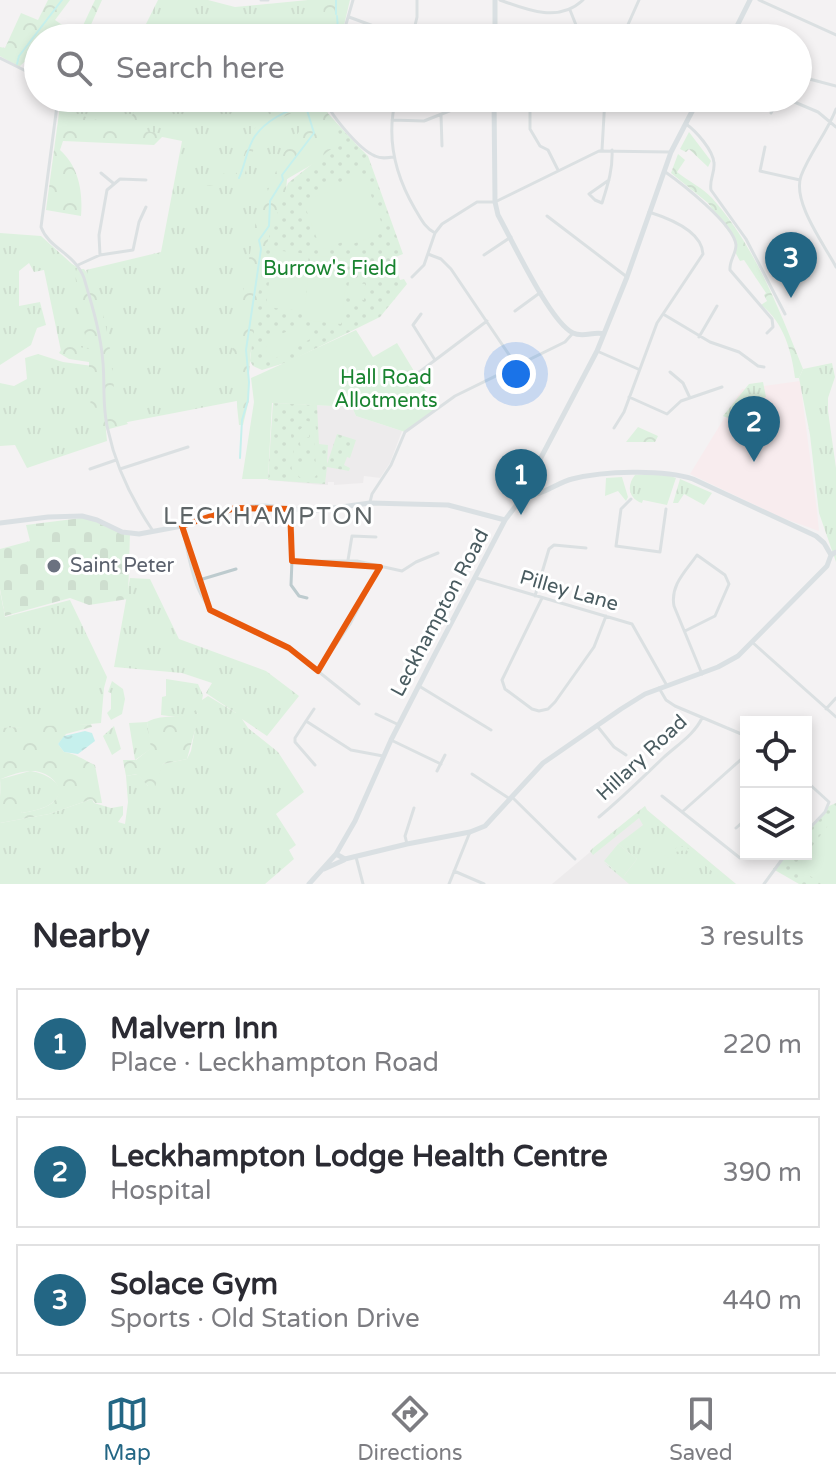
<!DOCTYPE html>
<meta charset="utf-8">
<style>
body{margin:0;font-family:"Varela Round",sans-serif;background:#f2f2f3;color:#2b2b33}
.controls{position:absolute;right:24px;bottom:24px;display:grid;overflow:hidden;border-radius:0px;box-shadow:0 4px 12px #0003}
.controls button{width:72px;height:72px;display:grid;place-items:center;padding:0;border:0;border-bottom:2px solid #e1e1e2;background:#fff;color:#2b2b33;font:40px sans-serif}
.you{position:absolute;left:516px;top:374px;width:28px;height:28px;margin:-20px;border:6px solid #fff;border-radius:50%;background:#1a73e8;box-shadow:0 0 0 12px #1a73e833}
.badge{display:grid;place-items:center;width:52px;height:52px;border-radius:50%;background:#236684;color:#fff;font-size:26px;font-weight:700}
.pin{position:absolute;translate:-50% -66px;filter:drop-shadow(0 2px 4px #0008)}
.pin::after{content:'';position:absolute;top:42px;width:28px;height:24px;background:inherit;clip-path:polygon(0 0,100% 0,50% 100%)}
.list{margin:0;padding:0;list-style:none}
h2{display:flex;justify-content:space-between;align-items:center;height:104px;margin:0;padding:0 32px;font-size:34px}
h2 small{font-size:26px;font-weight:400;color:#7c7c81}
.list li{display:grid;grid-template-columns:52px 1fr auto;gap:24px;align-items:center;box-sizing:border-box;height:112px;margin:0 16px 16px;padding:0 16px;border:2px solid #e1e1e2;border-radius:0px}
.list b{display:block;font-size:30px;white-space:nowrap}
.list p{margin:0;font-size:26px;white-space:nowrap;color:#7c7c81}
.list em{font-size:26px;font-style:normal;color:#7c7c81}
.icon{flex:none;width:44px;height:44px;fill:none;stroke:currentColor;stroke-width:2;stroke-linecap:round;stroke-linejoin:round}
.map{position:relative;flex:none;width:836px;height:884px;overflow:hidden}
.search{position:absolute;background:#fff;box-shadow:0 4px 12px #0003;left:24px;right:24px;top:24px;height:88px;display:flex;align-items:center;gap:20px;box-sizing:border-box;padding:0 28px;border-radius:44px;color:#7c7c81;font-size:30px}
.sheet{height:488px;background:#fff}
nav{display:flex;justify-content:space-around;align-items:center;box-sizing:border-box;height:112px;border-top:2px solid #e1e1e2;background:#fff;font-size:22px;color:#7c7c81}
nav a{display:grid;justify-items:center;gap:4px}
nav .on{color:#236684}
.map>svg:first-child{display:block}
</style>
<div class="map">
<svg width="836" height="884" viewBox="0 0 836 884">
<defs>
<pattern id="grass-tufts" width="24" height="20" patternUnits="userSpaceOnUse" patternTransform="scale(2)"><rect width="24" height="20" fill="#c2f0c7"/><path d="M3 7l-1-3M5 7V3M7 7l1-3M15 17l-1-3M17 17v-4M19 17l1-3" fill="none" stroke="#a0c5a5"/></pattern>
<pattern id="forest-crowns" width="20" height="18" patternUnits="userSpaceOnUse" patternTransform="scale(2)"><rect width="20" height="18" fill="#c2f0c7"/><path d="M2 6a3 3 0 1 1 6 0M12 15a3 3 0 1 1 6 0" fill="none" stroke="#a0c5a5"/></pattern>
<pattern id="cemetery-stones" width="16" height="16" patternUnits="userSpaceOnUse" patternTransform="scale(2)"><rect width="16" height="16" fill="#c2f0c7"/><path d="M2 7V4a2 2 0 0 1 4 0v3zM10 15v-3a2 2 0 0 1 4 0v3z" fill="#a0c5a5"/></pattern>
<pattern id="park-dots" width="8" height="8" patternUnits="userSpaceOnUse" patternTransform="scale(2)"><rect width="8" height="8" fill="#c2f0c7"/><path d="M2 2h.1M6 6h.1" fill="none" stroke="#a0c5a5" stroke-width="1.8" stroke-linecap="round"/></pattern>
<pattern id="water-ripples" width="26" height="14" patternUnits="userSpaceOnUse" patternTransform="scale(2)"><rect width="26" height="14" fill="#8fede6"/><path d="M2 4q2-2 4 0t4 0M15 11q2-2 4 0t4 0" fill="none" stroke="#77c3be"/></pattern>
</defs>
<rect width="100%" height="100%" fill="#f4f2f3"/>
<path fill="#e5e3e5" d="M273,403L352,407L356,416L402,431L390,463L380,478L364,476L363,483L334,485V482H328V485H322L268,480Z
M645,806L647,810L736,884H552Z"/>
<path fill="#fce4e9" d="M800,381L817,511L819,531L780,517L690,474L742,389Z"/>
<path fill="url(#grass-tufts)" d="M158,0H208L235,7L308,0H344L338,38H139Z
M62,98C76,98 96,94 110,98C124,102 140,104 156,108L160,98H324L334,141L287,179L258,257L247,399L112,425L107,360L61,351L44,270L34,272L29,263L19,271V306L40,302L46,325L37,328L31,345L0,365V233L41,236L72,264L87,273L86,270L161,252L182,141L59,116Z
M38,354L63,362L100,367L107,441L27,468L15,445L0,446V383L14,386L27,379L25,358Z
M832,363L835,377L828,398V411L836,468V562L819,513L810,435L799,378L803,369Z
M763,382L766,397L761,399L759,408L755,409L756,415L760,418L773,414L775,425L763,426L764,423L758,424L756,420L742,415L746,410L739,403L728,418L723,416L749,384Z
M664,474L676,478L667,505L643,500L642,503C629,499 626,486 635,475Z
M622,477L628,497L626,501L618,491L605,496L606,478Z
M680,479L712,493L704,505L684,494L678,503H673Z
M130,578L150,579L179,639L266,671L299,696L267,736L242,719L248,728L278,752L304,792L276,814L296,845L289,850L294,859L265,884H0V823L49,814L92,799L94,803L111,808L123,806V815L118,822L125,824L128,802L126,776L138,774L148,786L163,764L187,759L191,751L198,713L176,717L161,715L162,697L166,696V679L198,684L203,695L202,700L208,696L236,713L206,693L212,683L182,673L114,667Z
M0,591L5,617L70,600L107,677L104,688L101,723L57,727L0,728Z
M112,681L123,689L125,699L122,714L111,720L107,713L111,709V693L108,692Z
M147,722L152,748L135,760L129,723Z
M114,726L121,749L112,755L103,736Z
M30,771C44,772 72,786 53,802C45,809 32,811 22,813L17,805L0,797L1,779Z
M645,806L647,810L736,884H629L603,862L624,876L637,859L618,844L643,825L639,818L593,855L590,851L593,848Z"/>
<path fill="url(#forest-crowns)" d="M48,0H70L55,20L78,36L95,0H102L85,38H70L55,28L49,38H38V49L19,67L0,56V47L5,48L21,13L38,20Z
M307,0H350L341,38H319L325,23L323,8L309,5Z
M61,98H69L68,112L108,123L128,124L137,105L145,109L137,130L165,134L154,145L63,141L60,150C79,167 83,192 81,216L46,210Z
M298,98H323L324,109L355,143L325,157L287,179L284,219L248,362L249,400L243,425H239C238,409 232,390 246,379L239,376L232,361L233,348L256,220L283,154L301,129L303,121L300,116L304,107L277,120L257,140L242,181L233,184L202,186L197,178C207,172 223,171 233,177L239,170L252,131L275,110Z
M689,132L711,161L708,167L689,149L686,152L680,149Z
M678,154L685,160L677,172C688,181 703,188 712,198C755,246 780,311 803,369L799,378H795C792,352 783,321 761,305L767,301L764,295L766,293L744,260L740,261L735,252L736,242L708,203L671,173Z
M77,269H84L97,287L109,341L116,407L128,424L109,429L102,426L98,408L90,407L93,376L89,370V362L69,359L59,353L65,344L89,349L81,321L75,274Z
M638,427L658,436L655,442H626Z
M196,710L199,716L187,759L163,764L155,787L148,786L137,774L126,776L123,760H136L151,748L147,722C167,712 175,722 196,710Z
M91,724L92,727L66,734L58,744L64,752C77,754 83,760 95,765L102,803H95L92,799L49,814L0,823V797L14,794L22,813C32,811 45,809 52,803C70,788 47,770 32,771C21,771 11,775 1,779L0,793V728Z"/>
<path fill="url(#cemetery-stones)" d="M89,517L130,533L128,599L89,605L70,598L5,616L0,589V549L30,541L26,525Z"/>
<path fill="url(#park-dots)" d="M337,125L368,156L403,254L393,258L400,280L404,279L407,284L380,317L288,362L262,370L253,366L250,361L257,301L268,240L288,183L340,142Z
M273,403L317,405L319,444L328,445L327,464L337,434L356,440L350,458L347,457L344,465L350,468L349,471L327,467L325,484L268,480Z
M836,803V884H799L773,869L786,854H806V832L829,806Z"/>
<path fill="#c2f0c7" fill-rule="evenodd" d="M363,174L385,232L350,245L348,240L321,250L303,201L330,191L329,186Z
M273,250L309,254L302,311L266,307Z
M311,255L349,259L341,324L303,320Z
M349,282L365,284L364,300L347,298Z
M298,327L302,330L312,329L314,337L274,359L265,349L271,338Z
M356,330L373,357L397,343L437,409L405,432L356,416L352,407L272,403L268,479H242L254,402L251,378Z
M314,415L323,480L319,481L317,475L311,480H303L292,470L287,432L294,421L302,419L310,422V416ZM301,423C317,427 314,449 316,463L307,458L304,438L309,437L310,431L304,426L298,431L305,474L315,469L314,465L316,466L312,475L305,477L296,469L291,435L293,428Z
M836,815V884H821L797,866Z
M618,844L637,859L623,877L604,861Z
M679,846C694,847 722,870 725,884H721L719,877L686,850L675,852L674,862L701,884H690L652,854L656,849L670,859L673,850Z"/>
<path fill="url(#water-ripples)" d="M85,731L92,733L95,741L78,754L64,752L58,744L64,736Z"/>
<g fill="none" stroke-linecap="round" stroke-linejoin="round">
<path stroke="#8fede6" stroke-width="2" d="M336,14V0
M332,38L338,29L337,16
M17,64L19,56L62,0
M316,101L318,98
M239,178C245,166 247,147 255,136C265,122 286,109 304,107
M240,458L242,420L248,400L249,382L246,350L261,249L259,240L269,226L270,201L283,180L282,175L314,133L306,107L312,103"/>
<path stroke="#bdcbce" stroke-width="3" d="M261,0H268
M500,0C527,10 559,23 583,0
M759,0L836,35
M570,10L576,25
M349,17L406,38
M342,38L353,0
M412,38L417,17V0
M622,38L639,0
M674,38L680,28
M0,58L38,77
M798,76L836,86
M58,98L41,227C49,249 75,253 84,278C92,305 101,334 103,363C105,385 102,408 108,430C116,468 132,500 153,531
M325,98C328,113 360,150 375,156C381,159 387,158 394,157
M396,98C386,137 395,175 415,209C421,219 425,228 435,233
M530,98V129L540,146L548,150L558,170
M785,98L818,112L836,127
M836,109C827,133 810,152 801,176C792,202 824,244 836,267
M771,113L779,98
M441,115L442,146
M392,120L424,121L482,98
M686,124C696,131 713,150 714,163C715,173 709,180 711,190L746,239L785,314
M765,147L760,171L800,180
M602,150L605,98
M664,171C681,183 734,224 736,245C736,254 729,261 730,270L772,319L773,327L767,333
M101,173L113,183
M609,180L589,194L595,200L602,203C608,184 613,169 612,150
M547,216L627,277
M428,254L441,259L451,269L516,365
M100,255L99,235L107,190L120,179L146,180
M484,255L511,237
M78,265L100,255L133,250L139,222L146,207
M412,277L424,265L435,233L442,224L477,202H495L599,151L669,152
M515,311L541,292
M421,314L413,325L435,360
M663,314L710,342L739,352L758,366L764,367
M699,337L717,306
M597,351L638,369
M670,372L683,383L690,398
M418,373L487,321
M629,397L667,414L681,401L722,387
M614,428L624,412L657,323L703,254C702,231 668,218 649,212
M90,469L116,460
M120,469L188,447
M631,499L621,509L616,546L660,552L666,509
M370,502L372,494L391,465L405,432L455,396L565,342L573,333
M290,509L293,535L291,585L299,596L307,598
M182,526C189,555 193,599 220,617L289,648L359,704
M348,560L352,536L376,537
M292,561H357L402,571L416,562L438,553
M476,578L632,624L666,684
M196,581L236,569
M535,596L549,549L554,545L586,548
M542,598L502,680L505,689L532,709L539,711L548,709L555,702L594,647L606,616
M685,631L715,616L729,584L725,575L697,555C686,571 670,585 674,606L702,674
M752,642L836,717
M318,671L350,624L379,568
M419,686L491,730
M659,688L666,700L675,706L746,736
M314,709L306,721L351,750L383,756
M826,709L836,698
M376,714L399,725
M306,721L295,738V742L315,765
M598,727L614,747L626,755
M391,740L441,764
M437,771L445,755
M472,774L510,799
M806,781L829,802L825,812L806,832
M662,796L740,858
M512,797L575,859
M682,812L746,755
M599,817C622,798 642,778 663,758C677,745 694,735 702,718
M736,828L746,819
M407,844L405,836L414,808
M356,857L363,884
M454,871L484,884
M449,884L470,832
M764,884L786,854"/>
<path stroke="#bbcbd0" stroke-width="5" d="M495,38V0
M731,38L750,0
M494,98L495,202L498,215C512,240 550,322 573,333C583,338 594,331 604,334
M524,495C541,497 556,483 572,479C603,471 663,469 693,479L816,536L824,543L831,555
M0,523L48,517L82,516L97,520L122,532L139,534L182,526L235,508L265,506L312,511L370,503L448,505L505,520
M336,854L345,859L407,844L470,832L485,826L543,763L621,709L645,694L718,667L738,656L827,566L831,555L836,552
M324,869L344,860
M309,884L336,854L355,821L391,740L434,656L505,520L524,495L525,488L597,351L627,277L671,152L699,98"/>
</g>
<path d="M0 0H836V884H0ZM235,508L290,509L292,561L380,567L318,671L289,648L210,610L182,526Z" fill="#f4f2f3" fill-opacity=".55" fill-rule="evenodd"/>
<path fill="none" stroke="#e8590c" stroke-width="6" stroke-linejoin="round" d="M235,508L290,509L292,561L380,567L318,671L289,648L210,610L182,526Z"/>
<circle fill="#6b7280" stroke="#fff" stroke-width="3" cx="54" cy="566" r="8"/>
<g text-anchor="middle" dominant-baseline="central" stroke-width="6" stroke-linejoin="round" paint-order="stroke">
<g font-size="20" fill="#18832f" stroke="#fff">
<text x="330" y="269">Burrow's Field</text>
<text x="386" y="378">Hall Road<tspan x="386" dy="23">Allotments</tspan></text>
</g>
<g font-size="20" fill="#5b616d" stroke="#fff" text-anchor="start">
<text x="70" y="566">Saint Peter</text>
</g>
<g font-size="20" fill="#495b60" stroke="#fff">
<text transform="translate(569 591) rotate(16)">Pilley Lane</text>
<text transform="translate(440 613) rotate(-62)">Leckhampton Road</text>
<text transform="translate(642 758) rotate(-43)">Hillary Road</text>
</g>
<g font-size="24" letter-spacing="2" fill="#5e6567" stroke="#fff">
<text x="269" y="516">LECKHAMPTON</text>
</g>
</g>
</svg>
<div class="controls">
<button><svg class="icon" aria-label="locate" viewBox="0 0 24 24"><circle cx="12" cy="12" r="6"/><path d="M12 2v4M12 18v4M2 12h4M18 12h4"/></svg></button>
<button><svg class="icon" aria-label="layers" viewBox="0 0 24 24"><path d="M12 4l9 5-9 5-9-5zM3 14l9 5 9-5"/></svg></button>
</div>
<div class="you"></div>
<div class="pin badge" style="left:521px;top:515px">1</div>
<div class="pin badge" style="left:754px;top:462px">2</div>
<div class="pin badge" style="left:791px;top:298px">3</div>
<div class="search"><svg class="icon" aria-label="search" viewBox="0 0 24 24"><circle cx="10" cy="10" r="6"/><path d="M15 15l6 6"/></svg>Search here</div>
</div>
<section class="sheet">
<h2>Nearby<small>3 results</small></h2>
<ul class="list">
<li><span class="badge">1</span><div><b>Malvern Inn</b><p>Place · Leckhampton Road</p></div><em>220 m</em></li>
<li><span class="badge">2</span><div><b>Leckhampton Lodge Health Centre</b><p>Hospital</p></div><em>390 m</em></li>
<li><span class="badge">3</span><div><b>Solace Gym</b><p>Sports · Old Station Drive</p></div><em>440 m</em></li>
</ul>
</section>
<nav>
<a class="on"><svg class="icon" aria-label="map" viewBox="0 0 24 24"><path d="M3 6l6-2 6 2 6-2v14l-6 2-6-2-6 2zM9 4v14M15 6v14"/></svg>Map</a>
<a><svg class="icon" aria-label="directions" viewBox="0 0 24 24"><path d="M12 3l9 9-9 9-9-9zM9 14v-3h6M13 9l2 2-2 2"/></svg>Directions</a>
<a><svg class="icon" aria-label="saved" viewBox="0 0 24 24"><path d="M7 4h10v16l-5-4-5 4z"/></svg>Saved</a>
</nav>
